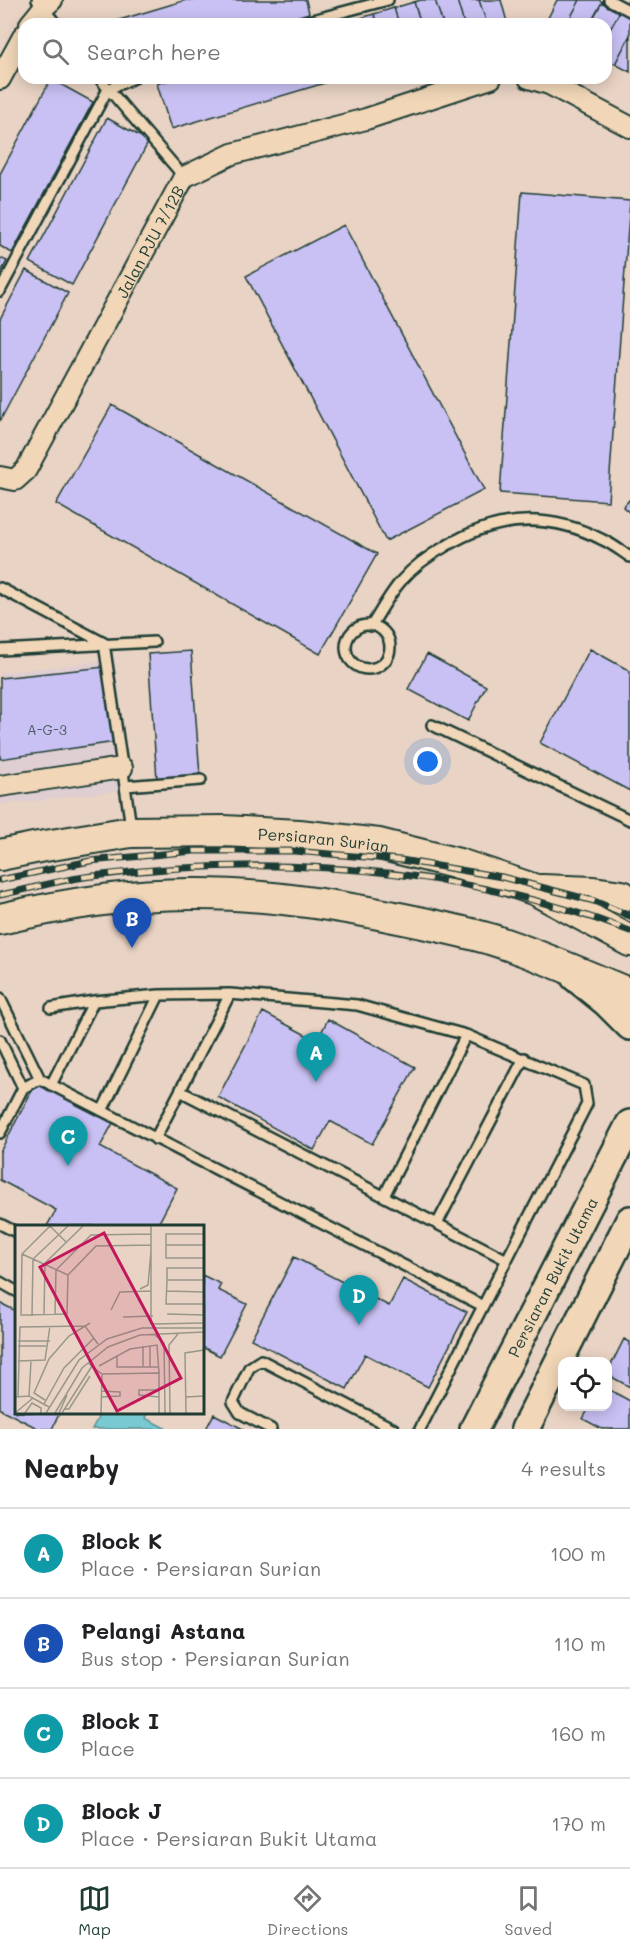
<!DOCTYPE html>
<meta charset="utf-8">
<style>
body{margin:0;font-family:Mali,sans-serif;background:#f6f6f6;color:#202124}
.controls{position:absolute;right:18px;bottom:18px;display:grid;overflow:hidden;border-radius:12px;box-shadow:0 3px 15px #0003}
.controls button{width:54px;height:54px;display:grid;place-items:center;padding:0;border:0;border-bottom:2px solid #e0e0e0;background:#fff;color:#202124;font:30px sans-serif}
.you{position:absolute;left:428px;top:762px;width:21px;height:21px;margin:-15px;border:4px solid #fff;border-radius:50%;background:#1a73e8;box-shadow:0 0 0 9px #1a73e833}
.badge{display:grid;place-items:center;width:39px;height:39px;border-radius:50%;background:#1f3d34;color:#fff;font-size:20px;font-weight:700}
.pin{position:absolute;translate:-50% -50px;filter:drop-shadow(0 2px 3px #0008)}
.pin::after{content:'';position:absolute;top:32px;width:21px;height:18px;background:inherit;clip-path:polygon(0 0,100% 0,50% 100%)}
.list{margin:0;padding:0;list-style:none}
h2{display:flex;justify-content:space-between;align-items:center;height:78px;margin:0;padding:0 24px;font-size:26px}
h2 small{font-size:20px;font-weight:400;color:#757577}
.list li{display:grid;grid-template-columns:39px 1fr auto;gap:18px;align-items:center;box-sizing:border-box;height:90px;padding:0 24px;border-top:2px solid #e0e0e0}
.list b{display:block;font-size:22px;white-space:nowrap}
.list p{margin:0;font-size:20px;white-space:nowrap;color:#757577}
.list em{font-size:20px;font-style:normal;color:#757577}
.icon{flex:none;width:33px;height:33px;fill:none;stroke:currentColor;stroke-width:2;stroke-linecap:round;stroke-linejoin:round}
.map{position:relative;flex:none;width:630px;height:1429px;overflow:hidden}
.search{position:absolute;background:#fff;box-shadow:0 3px 15px #0003;left:18px;right:18px;top:18px;height:66px;display:flex;align-items:center;gap:15px;box-sizing:border-box;padding:0 21px;border-radius:18px;color:#757577;font-size:22px}
.sheet{height:438px;background:#fff}
nav{display:flex;justify-content:space-around;align-items:center;box-sizing:border-box;height:84px;border-top:2px solid #e0e0e0;background:#fff;font-size:16px;color:#757577}
nav a{display:grid;justify-items:center;gap:3px}
nav .on{color:#1f3d34}
.map>svg:first-child{display:block}
</style>
<div class="map">
<svg width="630" height="1429" viewBox="0 0 630 1429">
<rect width="100%" height="100%" fill="#e9d3c4"/>
<filter id="ink" filterUnits="userSpaceOnUse"><feTurbulence type="fractalNoise" baseFrequency=".0167" numOctaves="2"/><feDisplacementMap in="SourceGraphic" scale="12" xChannelSelector="R" yChannelSelector="G"/><feConvolveMatrix kernelMatrix="1 2 1 2 8 2 1 2 1" color-interpolation-filters="sRGB"/></filter>
<g filter="url(#ink)">
<path fill="#dfced2" d="M115,660L131,789L0,805V673Z"/>
<path fill="#79c9d3" stroke="#559193" stroke-width="1.5" d="M101,1412L147,1413L145,1418L167,1429H92Z"/>
<path fill="#c9c1f3" stroke="#1f3d34" stroke-width="1.5" d="M186,0H306L309,13L272,24H106Z
M421,0H435L443,24H421L414,2Z
M435,0H457L464,24H443Z
M457,0H479L487,24H464Z
M479,0H501L507,22L487,24Z
M557,0H580L567,24H545Z
M580,0H599L602,2L590,24H567Z
M414,2L421,24H399L394,8Z
M602,2L620,11L606,37V24H590Z
M394,8L399,24H377L374,14Z
M620,11L630,16V35L615,64L606,59V37Z
M374,14L377,24H355L354,20Z
M630,35V72L615,64Z
M175,78H326L328,82L171,129L157,84Z
M51,79L93,102L12,253L0,246V174Z
M107,118L149,141L72,285L30,262Z
M522,192L630,201L608,501L500,493Z
M344,225L484,490L386,541L246,276Z
M0,258L7,261L0,274Z
M26,270L68,293L0,421V319Z
M112,405L377,554L320,654L56,504Z
M630,499V513L623,507Z
M590,649L630,671V791L540,743Z
M191,651L200,776L157,779L148,654Z
M427,654L486,686L468,721L408,689Z
M105,667L115,742L0,759V678Z
M263,1012L317,1041L328,1019L415,1067L372,1144L330,1121L314,1150L218,1097Z
M36,1083L113,1123L100,1147L177,1188L157,1226H47L56,1210L0,1180V1152Z
M294,1257L389,1306L403,1279L467,1312L428,1387L365,1354L347,1389L251,1339Z
M202,1275L221,1284L218,1290L247,1304L220,1356L204,1348L202,1350Z
M0,1303L16,1311V1412H60L52,1429H39L0,1409Z
M624,1339L630,1342V1387L608,1375V1371Z
M608,1389L630,1401V1429H602L583,1419L590,1406H608Z
M214,1414L243,1429H206Z"/>
<g fill="none" stroke-linecap="round" stroke-linejoin="round">
<g stroke="#1f3d34" stroke-width="14">
<path id="lane" d="M37,0L56,24
M609,0L630,11
M297,24L388,0
M99,78L184,177
M0,291L108,89L134,78
M0,588L104,643L131,827
M346 647a22 22 0 1 1 44 0a22 22 0 1 1-44 0Z
M371,626C381,611 390,593 402,580C414,566 430,555 446,546C497,515 549,512 603,540C612,544 621,551 630,557
M0,650L154,642
M432,725L630,820
M125,786L201,780
M230,994L180,1091L507,1260
M0,998L40,1079L483,1306L420,1429
M51,1008L94,1001L159,995L230,994L357,1005L466,1035L584,1085L587,1104L483,1306
M0,1040L23,1088
M51,1085L94,1001
M102,1111L159,995
M0,1133L23,1088L40,1079
M155,1139L180,1091
M384,1196L466,1035
M0,1224L16,1232
M437,1224L524,1058
M0,1282L16,1291
M271,1429L240,1413L233,1402L249,1368L261,1360L394,1429"/>
</g>
<g stroke="#1f3d34" stroke-width="24">
<g id="street">
<path d="M30,24L43,8L52,0"/>
<path d="M529,78L549,84L630,127"/>
<path d="M0,79L24,35"/>
<path id="s1" d="M0,477L15,480L26,470L184,177L232,154L366,119L491,78"/>
<path d="M0,786L122,768"/>
</g>
</g>
<g stroke="#1f3d34" stroke-width="32">
<g id="secondary">
<path d="M575,977L606,1002L630,1026"/>
<path id="s2" d="M474,1429L630,1124"/>
<path d="M525,1429L630,1220"/>
</g>
</g>
<g stroke="#1f3d34" stroke-width="34">
<g id="primary">
<path id="s3" d="M0,855L39,847L131,832L224,831L299,835L379,844L459,864L536,890L630,941"/>
<path d="M542,890L593,892L622,896"/>
<path d="M0,919C64,904 132,893 198,894C260,894 323,903 384,915C419,922 455,929 490,939C538,954 584,975 630,994"/>
</g>
</g>
<use href="#lane" stroke="#f1d7b8" stroke-width="9"/>
<use href="#street" stroke="#f1d7b8" stroke-width="20"/>
<use href="#secondary" stroke="#f1d7b8" stroke-width="27"/>
<use href="#primary" stroke="#f1d7b8" stroke-width="30"/>
<g stroke="#1f3d34" stroke-width="7">
<path id="rail" d="M0,880L90,861L194,851H294L401,860L502,877L594,901L630,916
M0,895C31,889 62,879 93,876C274,854 459,866 630,931"/>
</g>
<use href="#rail" stroke="#f1d7b8" stroke-width="4.5" stroke-dasharray="14" stroke-linecap="butt"/>
</g>
</g>
<g text-anchor="middle" dominant-baseline="central" stroke-width="6" stroke-linejoin="round" paint-order="stroke">
<g font-size="14" fill="#4a5e64">
<text x="47" y="729">A-G-3</text>
</g>
<g font-size="16" fill="#1f3d34" stroke="#f1d7b8">
<text stroke="none"><textPath href="#s1" startOffset="290">Jalan PJU 7/12B</textPath></text>
<text stroke="none"><textPath href="#s3" startOffset="326">Persiaran Surian</textPath></text>
<text stroke="none"><textPath href="#s2" startOffset="171">Persiaran Bukit Utama</textPath></text>
</g>
</g>
<g transform="translate(15 1225)">
<rect width="189" height="189" fill="#e9d3c4"/>
<path fill="none" stroke="#98978a" stroke-width="1.5" d="M35,1L7,29L6,90L52,89L53,50L81,21L136,20M35,1L51,17M189,9H151V33H189M151,20H189M7,29L53,50M189,43H152V55H189M152,55L151,79H189M125,64L133,60L136,26M152,66L189,67M96,85L105,67L136,66M152,89L189,90M29,90L30,38L68,1M40,90L41,45L76,10L136,9M17,91L18,34L53,1M108,92L138,91M136,99V1M137,99L189,98M140,110L149,118L150,188M3,116H35M3,121H31M128,121V142M135,121V142M102,130V142H144M3,136L30,135L35,101M73,138L87,149L144,148V188M84,141L115,124L142,120L144,148M144,165H124V170L144,172M86,166L105,167V171L86,172M14,171L16,136M0,172L14,171L34,182M3,172L5,102L70,101L83,119M171,172L189,171M30,175L19,168L34,134L54,111L75,98M29,179L49,143L79,113M50,184H54L75,151M0,188L18,173M10,188L17,178L26,183V188M31,188L64,135L92,114L127,103H189M40,188L67,143L93,122L125,110L189,107M44,188L52,170M47,188L77,141M86,188L87,149M155,188L154,120L163,109M171,188L170,128L189,125"/>
<path fill="#c2185b" fill-opacity="0.15" stroke="#c2185b" stroke-width="3" d="M89,8L166,153L102,186L25,42Z"/>
<rect width="189" height="189" fill="none" stroke="#1f3d34" stroke-width="3"/>
</g>
</svg>
<div class="controls">
<button><svg class="icon" aria-label="locate" viewBox="0 0 24 24"><circle cx="12" cy="12" r="6"/><path d="M12 2v4M12 18v4M2 12h4M18 12h4"/></svg></button>
</div>
<div class="you"></div>
<div class="pin badge" style="left:316px;top:1082px;background:#0f9aa8">A</div>
<div class="pin badge" style="left:132px;top:948px;background:#1a4fb4">B</div>
<div class="pin badge" style="left:68px;top:1166px;background:#0f9aa8">C</div>
<div class="pin badge" style="left:359px;top:1325px;background:#0f9aa8">D</div>
<div class="search"><svg class="icon" aria-label="search" viewBox="0 0 24 24"><circle cx="10" cy="10" r="6"/><path d="M15 15l6 6"/></svg>Search here</div>
</div>
<section class="sheet">
<h2>Nearby<small>4 results</small></h2>
<ul class="list">
<li><span class="badge" style="background:#0f9aa8">A</span><div><b>Block K</b><p>Place · Persiaran Surian</p></div><em>100 m</em></li>
<li><span class="badge" style="background:#1a4fb4">B</span><div><b>Pelangi Astana</b><p>Bus stop · Persiaran Surian</p></div><em>110 m</em></li>
<li><span class="badge" style="background:#0f9aa8">C</span><div><b>Block I</b><p>Place</p></div><em>160 m</em></li>
<li><span class="badge" style="background:#0f9aa8">D</span><div><b>Block J</b><p>Place · Persiaran Bukit Utama</p></div><em>170 m</em></li>
</ul>
</section>
<nav>
<a class="on"><svg class="icon" aria-label="map" viewBox="0 0 24 24"><path d="M3 6l6-2 6 2 6-2v14l-6 2-6-2-6 2zM9 4v14M15 6v14"/></svg>Map</a>
<a><svg class="icon" aria-label="directions" viewBox="0 0 24 24"><path d="M12 3l9 9-9 9-9-9zM9 14v-3h6M13 9l2 2-2 2"/></svg>Directions</a>
<a><svg class="icon" aria-label="saved" viewBox="0 0 24 24"><path d="M7 4h10v16l-5-4-5 4z"/></svg>Saved</a>
</nav>
